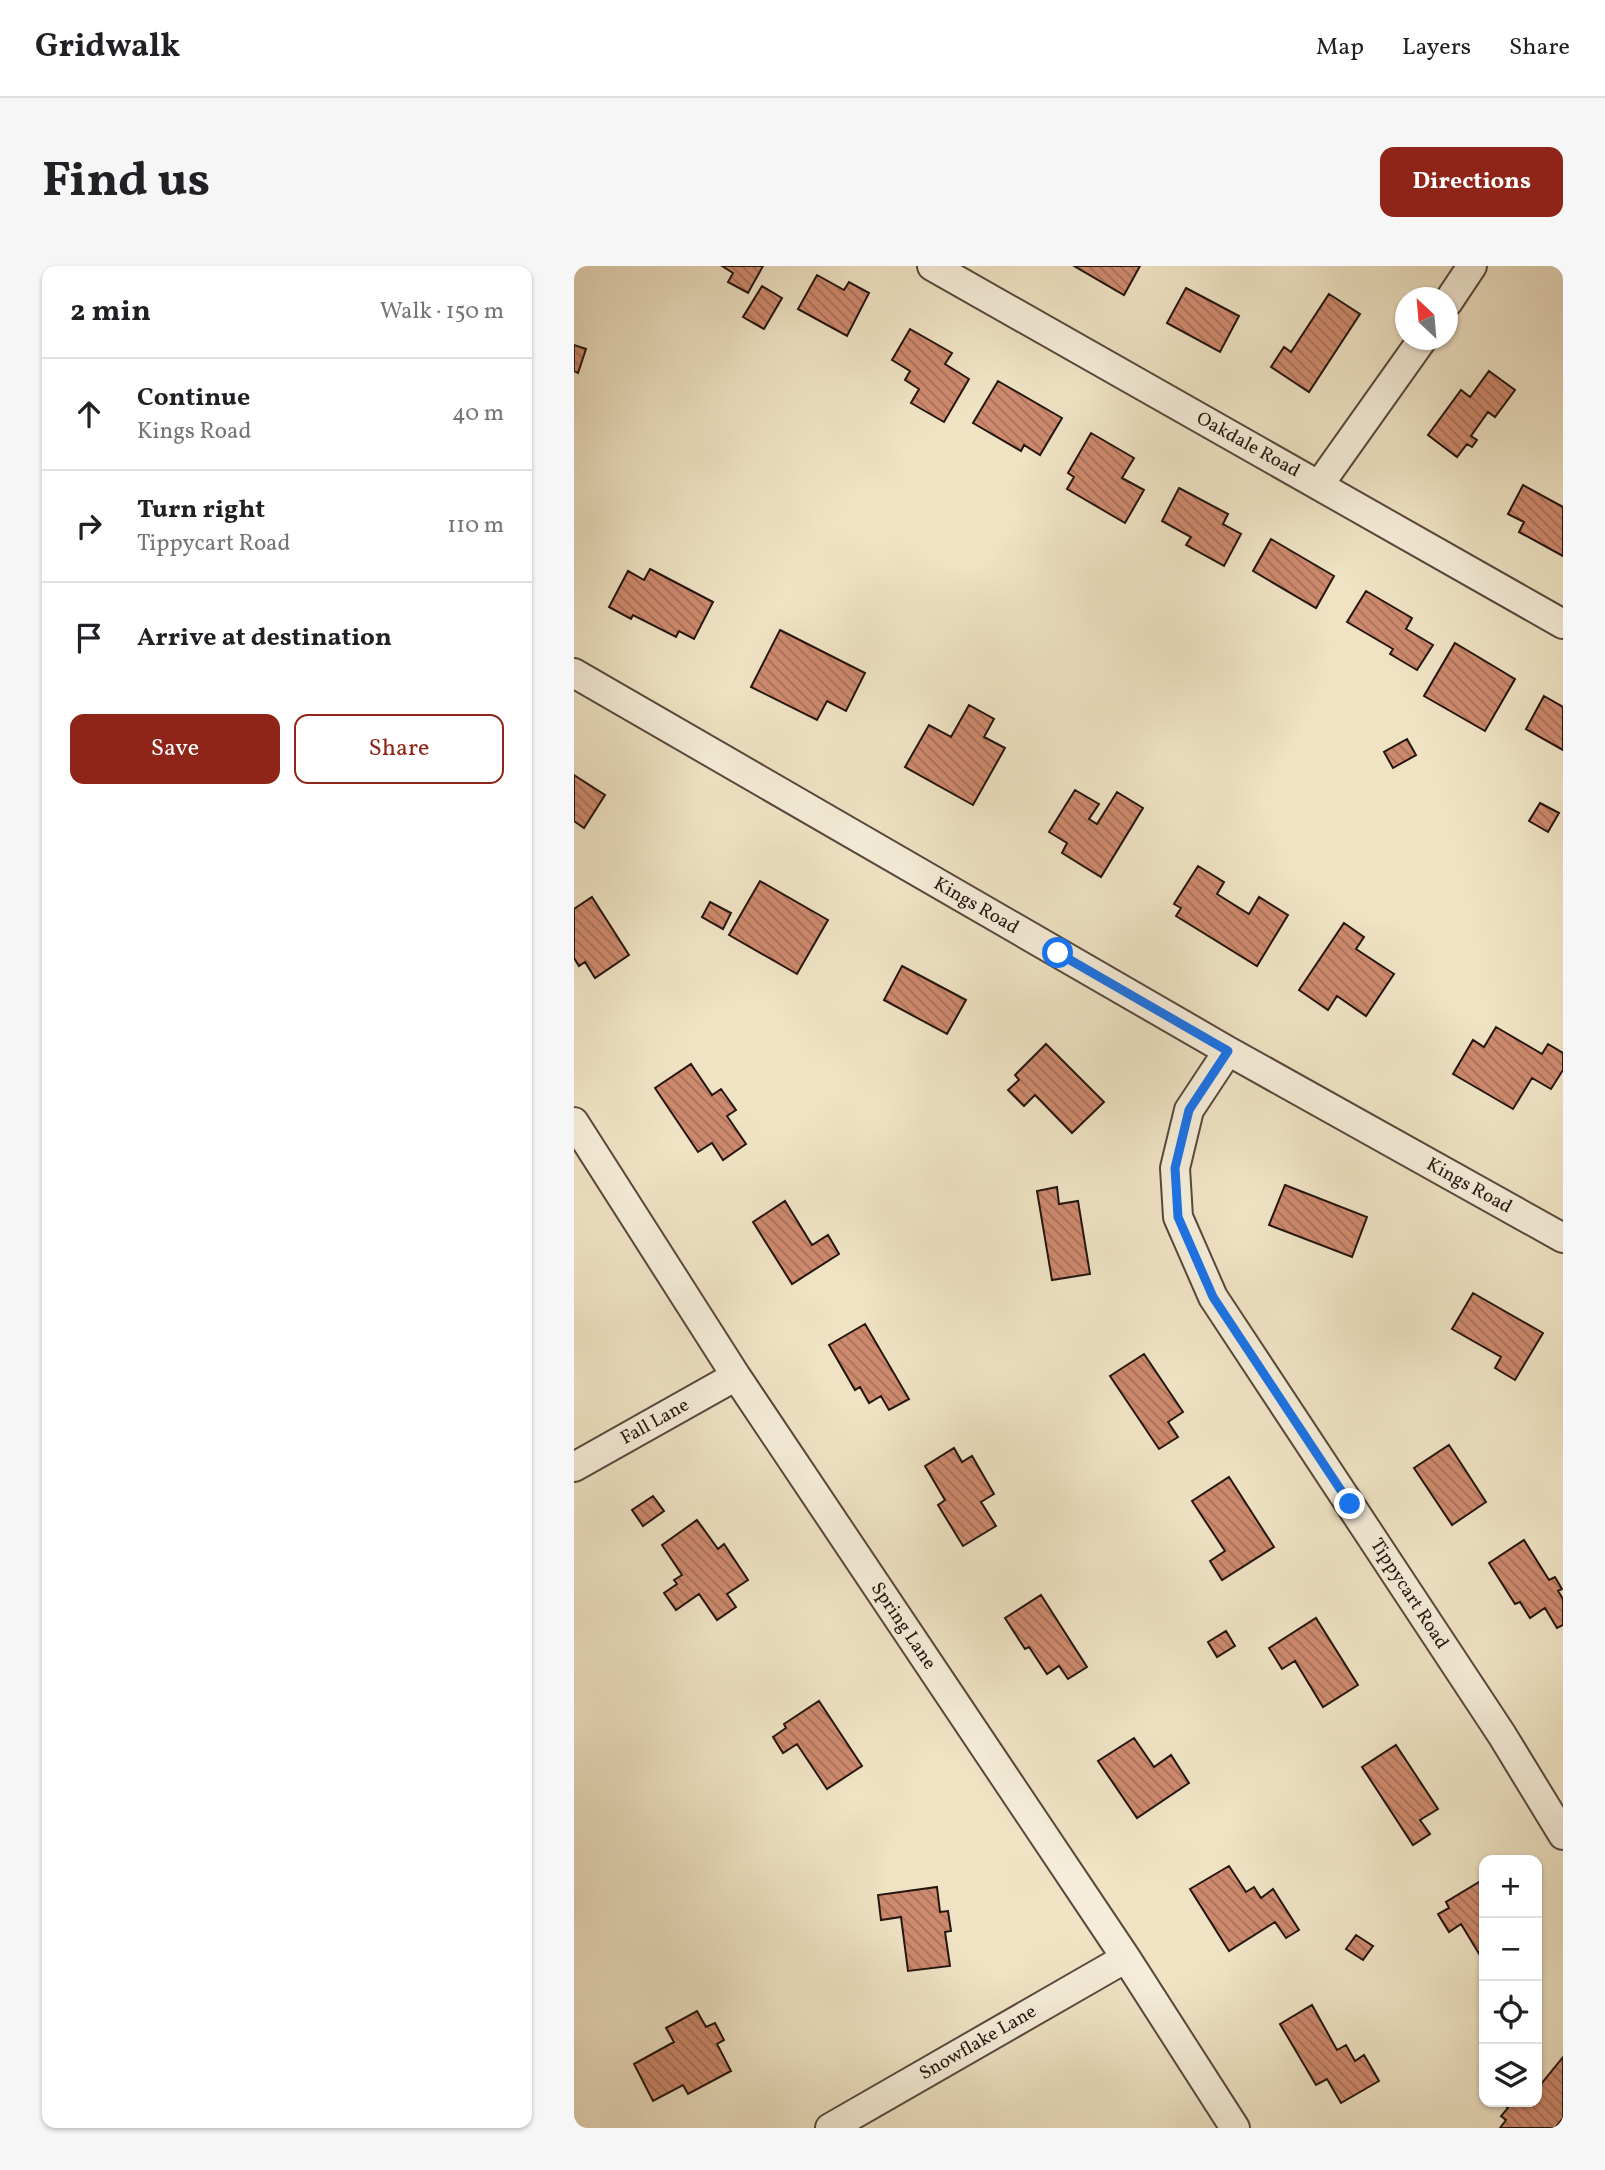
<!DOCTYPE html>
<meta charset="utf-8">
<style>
body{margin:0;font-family:Vollkorn,serif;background:#f6f6f6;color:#202124}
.controls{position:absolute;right:21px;bottom:21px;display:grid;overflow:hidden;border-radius:14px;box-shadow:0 2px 5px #0004}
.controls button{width:63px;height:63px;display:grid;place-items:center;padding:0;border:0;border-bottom:2px solid #e0e0e0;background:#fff;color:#202124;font:35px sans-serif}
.compass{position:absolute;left:821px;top:21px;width:63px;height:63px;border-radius:50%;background:#fff;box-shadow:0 2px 5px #0004;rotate:334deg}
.stop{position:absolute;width:21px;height:21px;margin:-16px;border:5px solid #1a73e8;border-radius:50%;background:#fff}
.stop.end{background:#1a73e8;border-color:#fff;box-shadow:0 2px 7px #0008}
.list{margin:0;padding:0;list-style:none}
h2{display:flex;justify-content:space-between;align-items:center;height:91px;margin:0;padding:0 28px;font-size:30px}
h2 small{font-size:23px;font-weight:400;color:#757577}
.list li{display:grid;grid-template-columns:46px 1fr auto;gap:21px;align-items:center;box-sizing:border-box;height:112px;padding:0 28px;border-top:2px solid #e0e0e0}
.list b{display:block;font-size:26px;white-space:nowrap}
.list p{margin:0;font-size:23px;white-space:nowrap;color:#757577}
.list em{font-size:23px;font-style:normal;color:#757577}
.actions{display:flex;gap:14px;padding:21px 28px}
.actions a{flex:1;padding:16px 0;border:2px solid #8f2418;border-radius:14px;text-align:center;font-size:24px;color:#8f2418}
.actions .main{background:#8f2418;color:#fff}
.icon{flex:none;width:38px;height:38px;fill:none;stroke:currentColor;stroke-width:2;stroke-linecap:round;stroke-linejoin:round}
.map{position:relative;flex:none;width:989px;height:1862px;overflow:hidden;border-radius:14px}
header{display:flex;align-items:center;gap:42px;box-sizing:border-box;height:98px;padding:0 35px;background:#fff;border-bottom:2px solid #e0e0e0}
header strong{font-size:33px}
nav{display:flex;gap:38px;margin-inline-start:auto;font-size:24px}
.intro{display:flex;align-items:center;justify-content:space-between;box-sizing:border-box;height:168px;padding:0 42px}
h1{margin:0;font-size:49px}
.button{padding:18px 32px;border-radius:14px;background:#8f2418;color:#fff;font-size:24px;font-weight:700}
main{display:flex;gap:42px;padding:0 42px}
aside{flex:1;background:#fff;border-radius:14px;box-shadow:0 2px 5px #0004}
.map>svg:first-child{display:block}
</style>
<header>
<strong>Gridwalk</strong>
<nav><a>Map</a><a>Layers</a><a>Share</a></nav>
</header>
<div class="intro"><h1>Find us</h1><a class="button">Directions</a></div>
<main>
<aside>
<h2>2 min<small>Walk · 150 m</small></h2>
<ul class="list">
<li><svg class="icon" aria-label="ahead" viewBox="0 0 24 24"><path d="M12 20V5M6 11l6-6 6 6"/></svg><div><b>Continue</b><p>Kings Road</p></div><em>40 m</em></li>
<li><svg class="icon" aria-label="right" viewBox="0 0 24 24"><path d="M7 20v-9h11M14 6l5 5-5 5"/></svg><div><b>Turn right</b><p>Tippycart Road</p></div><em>110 m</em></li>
<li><svg class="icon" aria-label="arrive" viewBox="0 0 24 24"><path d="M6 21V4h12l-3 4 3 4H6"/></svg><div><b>Arrive at destination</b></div></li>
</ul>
<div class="actions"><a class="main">Save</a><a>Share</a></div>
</aside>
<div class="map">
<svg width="989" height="1862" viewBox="0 0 989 1862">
<defs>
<pattern id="building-back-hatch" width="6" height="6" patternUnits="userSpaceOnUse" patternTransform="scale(1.75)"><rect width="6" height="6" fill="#ce8a6e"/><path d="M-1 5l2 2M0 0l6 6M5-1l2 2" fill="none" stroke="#a77059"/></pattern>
</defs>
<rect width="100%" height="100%" fill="#efe3c4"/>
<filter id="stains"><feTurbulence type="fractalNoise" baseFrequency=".00286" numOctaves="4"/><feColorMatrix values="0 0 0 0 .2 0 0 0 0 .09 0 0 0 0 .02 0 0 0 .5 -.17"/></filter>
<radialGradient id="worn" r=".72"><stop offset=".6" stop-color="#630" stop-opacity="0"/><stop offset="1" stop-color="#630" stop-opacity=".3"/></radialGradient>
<path fill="url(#building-back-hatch)" stroke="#25150f" stroke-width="2" d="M148,0H189L174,27L154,16L159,7Z
M500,0H566L550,29Z
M243,9L270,24L275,16L295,27L273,70L224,43Z
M188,20L208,32L190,63L169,51Z
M612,22L665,50L646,86L593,57Z
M755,28L786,48L735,126L697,101L710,81L717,86Z
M336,63L378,87L371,98L395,113L370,156L337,137L345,123L331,114L336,105L318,94Z
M0,79L12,83L4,107L0,105Z
M915,105L941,124L921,151L914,146L897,170L903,174L898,181L893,178L883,191L854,169L887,124L896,131Z
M424,115L488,152L466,189L450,179L447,185L399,157Z
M517,167L560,192L548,212L570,224L551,257L493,223L500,211L494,207Z
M949,219L989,241V290L945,266L950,256L934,248Z
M605,222L654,248L649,258L667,268L650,300L612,279L617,271L588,255Z
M697,273L760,310L742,342L679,305Z
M76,303L139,336L120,373L105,365L102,371L59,349L57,353L35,341L54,305L70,314Z
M792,325L838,352L832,363L859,379L843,404L816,388L819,383L773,356Z
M206,364L291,407L272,445L253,435L243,454L177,421Z
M881,377L941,413L911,465L850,430Z
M970,430L989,441V484L952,463Z
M395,439L420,453L410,471L431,482L399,539L331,501L355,459L377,471Z
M833,473L842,489L819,502L810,486Z
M0,509L31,529L10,562L0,555Z
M501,524L525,538L515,553L523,558L543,526L569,542L527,611L488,587L493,577L475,566Z
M966,537L985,547L974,566L955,555Z
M624,600L650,616L643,628L675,648L685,631L714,649L683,700L602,650L607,642L600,638Z
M186,615L254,654L223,708L155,669Z
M18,631L55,689L21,712L11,696L5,700L0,692V643Z
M136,636L157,647L149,663L128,651Z
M770,657L790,671L782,683L820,708L792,750L763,730L754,744L725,724Z
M328,700L392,734L373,768L310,734Z
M922,761L968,788L974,778L989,787V804L977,823L958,812L939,843L879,808L899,774L910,781Z
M472,778L530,836L498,867L461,829L450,840L434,824L445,814L441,809Z
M117,798L138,829L147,823L162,844L153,850L172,878L149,894L138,877L124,886L81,822Z
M711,919L793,951L778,991L695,959Z
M483,921L485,938L504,935L516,1008L478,1014L463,925Z
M211,935L238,979L254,969L265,988L218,1018L179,956Z
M899,1027L969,1067L941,1114L921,1102L927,1091L878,1063Z
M291,1058L335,1133L315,1144L307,1130L295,1137L286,1121L281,1124L255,1079Z
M570,1088L609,1146L594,1156L604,1171L585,1183L536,1110Z
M875,1179L912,1236L878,1259L840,1202Z
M380,1182L388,1196L398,1190L420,1228L407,1236L422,1260L389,1280L364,1239L371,1234L351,1200Z
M655,1211L700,1281L648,1314L636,1295L651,1285L618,1235Z
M79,1230L90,1245L69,1260L58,1244Z
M123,1254L144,1283L150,1278L174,1314L153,1328L162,1341L143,1354L125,1328L102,1344L90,1327L103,1318L100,1314L108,1309L88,1279Z
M950,1274L975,1314L981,1311L988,1323L984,1325L989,1333V1359L983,1362L971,1342L956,1352L946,1336L941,1338L915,1297Z
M467,1329L513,1401L494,1413L485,1400L473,1408L455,1381L451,1383L431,1352Z
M742,1352L784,1419L749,1441L721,1395L708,1403L695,1382Z
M652,1365L661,1380L643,1391L634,1376Z
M245,1435L288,1500L253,1523L223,1478L209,1487L199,1471L212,1462L210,1458Z
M560,1472L580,1501L597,1489L615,1517L563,1552L524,1495Z
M822,1479L864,1543L846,1554L856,1568L839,1579L788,1501Z
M655,1600L672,1626L680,1621L687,1632L699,1623L725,1664L712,1672L701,1656L655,1685L616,1623Z
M910,1613V1696L887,1658L875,1666L864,1648L875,1642L872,1636Z
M363,1621L366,1646L374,1645L377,1665L371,1666L376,1700L334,1705L327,1651L307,1654L304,1629Z
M782,1669L799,1680L789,1694L772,1683Z
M738,1739L763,1784L772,1779L781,1795L790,1789L805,1815L767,1837L753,1813L742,1819L706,1758Z
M123,1745L132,1761L141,1757L150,1774L143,1778L157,1805L114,1828L109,1819L79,1835L60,1798L100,1776L92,1762Z
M989,1791V1852L981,1862H926L932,1854L927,1850L934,1842L930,1839L932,1836H963V1823Z"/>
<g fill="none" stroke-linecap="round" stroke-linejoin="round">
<g stroke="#58483c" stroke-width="32">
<path id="street" d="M358,0L989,358
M874,36L898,0
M745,219L848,74
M0,407L654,785L989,972
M654,785L615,844L601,902L604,951L639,1031L928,1469L989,1569
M0,856L162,1110L552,1692L661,1862
M0,1201L162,1110
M256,1862L552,1692"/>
</g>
<use href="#street" stroke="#f5edd9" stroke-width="28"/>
</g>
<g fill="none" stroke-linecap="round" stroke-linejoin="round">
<path stroke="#1a73e8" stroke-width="9" d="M484,687L654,785L615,844L601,902L604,951L639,1031L776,1238"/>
</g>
<g text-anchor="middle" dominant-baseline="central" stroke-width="5" stroke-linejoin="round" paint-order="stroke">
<g font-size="19" fill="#25150f" stroke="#f5edd9">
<text transform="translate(674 179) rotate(29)">Oakdale Road</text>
<text transform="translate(402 640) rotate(30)">Kings Road</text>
<text transform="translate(895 920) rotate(29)">Kings Road</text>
<text transform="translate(81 1156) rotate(-29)">Fall Lane</text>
<text transform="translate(835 1328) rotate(57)">Tippycart Road</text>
<text transform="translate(329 1360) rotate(56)">Spring Lane</text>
<text transform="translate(404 1777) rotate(-30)">Snowflake Lane</text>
</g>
</g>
<rect width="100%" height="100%" filter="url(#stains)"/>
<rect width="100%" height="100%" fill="url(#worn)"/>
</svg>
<div class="controls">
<button>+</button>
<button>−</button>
<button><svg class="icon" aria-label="locate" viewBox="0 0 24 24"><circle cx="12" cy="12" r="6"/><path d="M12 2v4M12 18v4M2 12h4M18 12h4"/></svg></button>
<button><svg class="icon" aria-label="layers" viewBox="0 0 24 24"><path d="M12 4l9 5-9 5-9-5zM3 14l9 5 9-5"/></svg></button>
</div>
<svg class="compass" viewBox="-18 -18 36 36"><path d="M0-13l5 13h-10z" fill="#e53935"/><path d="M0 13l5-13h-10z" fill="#757577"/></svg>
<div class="stop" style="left:484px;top:687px"></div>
<div class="stop end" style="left:776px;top:1238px"></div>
</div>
</main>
